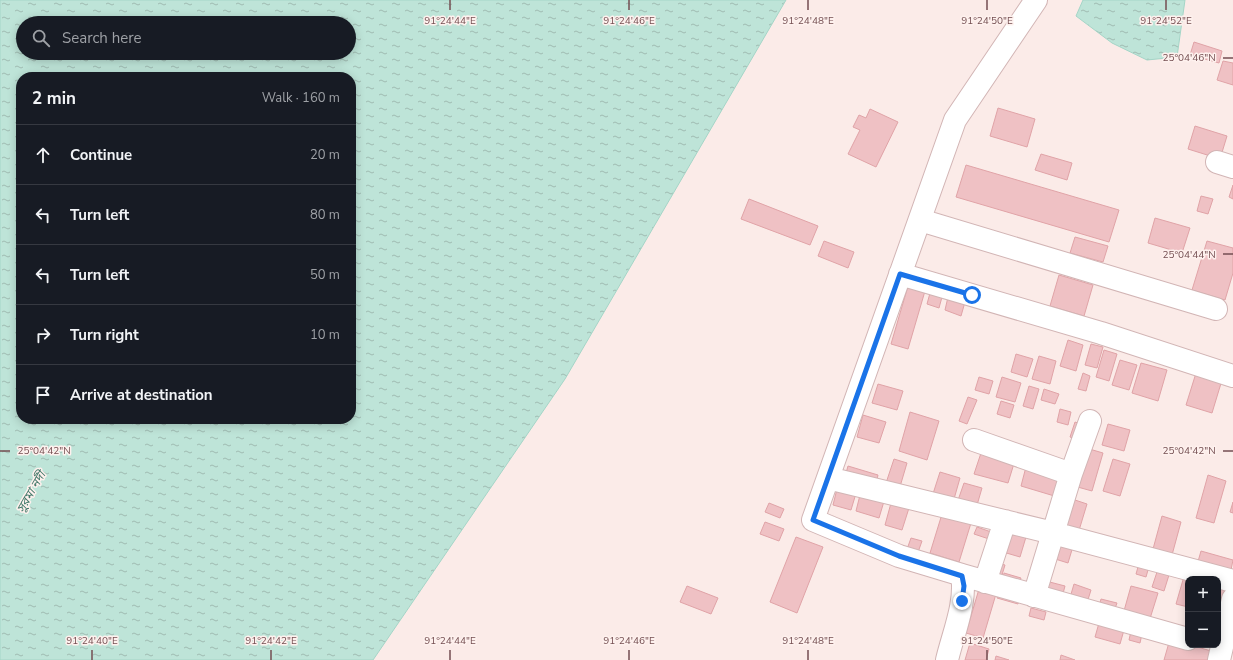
<!DOCTYPE html>
<meta charset="utf-8">
<style>
body{margin:0;font-family:"Nunito Sans","Noto Sans Bengali",sans-serif;background:#20242c;color:#f1f3f6}
.controls{position:absolute;right:12px;bottom:12px;display:grid;overflow:hidden;border-radius:8px;box-shadow:0 2px 10px #0003}
.controls button{width:36px;height:36px;display:grid;place-items:center;padding:0;border:0;border-bottom:1px solid #363941;background:#171b24;color:#f1f3f6;font:20px sans-serif}
.stop{position:absolute;width:12px;height:12px;margin:-9px;border:3px solid #1a73e8;border-radius:50%;background:#fff}
.stop.end{background:#1a73e8;border-color:#fff;box-shadow:0 1px 4px #0008}
.list{margin:0;padding:0;list-style:none}
h2{display:flex;justify-content:space-between;align-items:center;height:52px;margin:0;padding:0 16px;font-size:17px}
h2 small{font-size:13px;font-weight:400;color:#9ea1a6}
.list li{display:grid;grid-template-columns:26px 1fr auto;gap:12px;align-items:center;box-sizing:border-box;height:60px;padding:0 16px;border-top:1px solid #363941}
.list b{display:block;font-size:15px;white-space:nowrap}
.list em{font-size:13px;font-style:normal;color:#9ea1a6}
.icon{flex:none;width:22px;height:22px;fill:none;stroke:currentColor;stroke-width:2;stroke-linecap:round;stroke-linejoin:round}
.map{position:relative;flex:none;width:1233px;height:660px;overflow:hidden}
.search{position:absolute;background:#171b24;box-shadow:0 2px 10px #0003;left:16px;top:16px;width:340px;height:44px;display:flex;align-items:center;gap:10px;box-sizing:border-box;padding:0 14px;border-radius:22px;color:#9ea1a6;font-size:15px}
.panel{position:absolute;background:#171b24;box-shadow:0 2px 10px #0003;left:16px;top:72px;width:340px;height:352px;border-radius:16px}
.map>svg:first-child{display:block}
</style>
<div class="map">
<svg width="1233" height="660" viewBox="0 0 1233 660">
<defs>
<pattern id="water-ripples" width="26" height="14" patternUnits="userSpaceOnUse"><rect width="26" height="14" fill="#bee4d8"/><path d="M2 4q2-2 4 0t4 0M15 11q2-2 4 0t4 0" fill="none" stroke="#9fbbb2"/></pattern>
</defs>
<rect width="100%" height="100%" fill="#fbebe8"/>
<path fill="url(#water-ripples)" stroke="#a4d5c7" fill-rule="evenodd" d="M0,0H786L565,379L373,660H0ZM23,23H349V53H23ZM21,77H351V419H21Z
M1083,0H1185L1177,57L1147,60L1112,43L1076,16Z"/>
<path fill="#efc1c4" stroke="#e0a3a7" d="M1194,42L1222,51L1219,63L1190,55Z
M1223,61L1233,63V85L1217,80Z
M998,108L1035,119L1027,147L990,136Z
M870,109L898,122L876,167L848,154L860,130L853,127L859,115L866,118Z
M1195,126L1227,136L1220,159L1188,149Z
M1041,154L1072,163L1067,180L1035,170Z
M966,165L1119,210L1109,242L956,197Z
M1233,185V199L1229,197Z
M1201,196L1213,199L1208,214L1197,211Z
M749,199L818,226L810,245L741,219Z
M1155,218L1190,228L1182,253L1148,243Z
M1075,237L1108,246L1103,262L1070,253Z
M824,241L854,252L848,268L818,256Z
M1207,241L1233,248V273L1225,300L1192,290Z
M1059,275L1093,285L1084,316L1050,306Z
M908,286L925,291L908,349L891,344Z
M930,293L942,297L939,308L927,304Z
M948,297L965,302L961,316L945,310Z
M1068,340L1083,345L1076,371L1060,366Z
M1091,344L1103,347L1097,368L1085,365Z
M1104,350L1117,354L1109,381L1096,377Z
M1016,354L1033,359L1027,377L1011,372Z
M1039,356L1056,361L1050,384L1032,379Z
M1120,360L1137,365L1129,390L1112,385Z
M1141,363L1167,370L1158,401L1132,393Z
M1083,373L1090,376L1086,391L1078,389Z
M1196,373L1222,380L1212,413L1186,405Z
M979,377L993,381L989,394L975,390Z
M1002,377L1021,383L1015,402L996,397Z
M878,384L903,391L897,410L872,403Z
M1029,386L1039,389L1033,409L1023,406Z
M1044,389L1059,394L1055,404L1041,400Z
M968,397L977,400L967,424L959,421Z
M1001,401L1014,405L1010,418L997,414Z
M1060,409L1071,412L1068,425L1057,422Z
M910,412L939,421L927,460L899,451Z
M863,415L886,422L879,443L857,437Z
M1075,422L1087,426L1082,441L1070,437Z
M1108,424L1130,430L1124,451L1102,445Z
M983,447L1016,457L1008,483L974,474Z
M1086,448L1103,453L1092,491L1074,486Z
M894,459L907,463L899,490L885,486Z
M1113,459L1130,464L1120,496L1103,491Z
M1027,463L1068,475L1061,498L1021,486Z
M848,466L878,475L875,488L844,480Z
M940,472L960,478L952,506L931,500Z
M1208,475L1226,481L1214,523L1196,518Z
M964,483L982,488L975,512L956,506Z
M838,485L857,490L851,510L833,505Z
M861,491L885,498L879,518L856,511Z
M1072,499L1087,504L1077,537L1062,533Z
M1233,502V513L1230,512Z
M769,503L784,509L780,518L765,512Z
M891,503L909,508L902,530L885,525Z
M942,514L971,523L959,562L930,553Z
M1162,516L1181,522L1172,555L1153,549Z
M765,522L784,529L779,541L760,534Z
M977,527L994,533L992,540L974,534Z
M1009,532L1026,537L1020,557L1003,552Z
M796,537L823,547L797,613L770,602Z
M911,538L922,541L917,555L906,552Z
M1058,538L1074,543L1068,563L1052,558Z
M1201,551L1233,560L1230,575L1197,565Z
M1140,560L1150,563L1146,577L1136,574Z
M994,562L1005,565L1002,575L991,572Z
M1157,572L1169,575L1164,591L1152,587Z
M1004,573L1021,578L1018,587L1002,583Z
M1185,573L1188,579V607L1176,604Z
M1042,580L1065,586L1061,601L1038,594Z
M1218,583L1228,585L1218,616Z
M1074,584L1091,590L1086,606L1069,601Z
M687,586L718,598L711,614L680,602Z
M1131,586L1158,593L1148,625L1122,618Z
M979,589L996,594L983,638L966,633Z
M1000,590L1021,596L1018,604L997,598Z
M1101,599L1117,603L1113,614L1098,610Z
M1031,608L1046,612L1044,620L1029,616Z
M1099,623L1124,630L1120,644L1095,637Z
M1131,631L1142,634L1140,643L1129,640Z
M1170,639L1218,653L1216,660H1164Z
M970,643L989,649L986,660H965Z
M1061,655L1075,660H1060Z
M996,656L1009,660H995Z"/>
<g fill="none" stroke-linecap="round" stroke-linejoin="round">
<g stroke="#d2b5b5" stroke-width="24">
<path id="street" d="M1217,162L1233,167
M920,220L1216,309
M900,274L1101,333L1233,376
M974,440L1071,474
M828,478L1053,533L1233,581
M962,575L1188,639
M985,582L1005,521
M1034,596L1071,474L1090,421
M947,660C953,634 967,602 962,575L899,556L813,520L955,120L1036,0
M1219,660L1233,599"/>
</g>
<use href="#street" stroke="#fff" stroke-width="22"/>
</g>
<g fill="none" stroke-linecap="round" stroke-linejoin="round">
<path stroke="#1a73e8" stroke-width="5" d="M962,601L964,586L962,576L899,556L813,520L900,274L972,295"/>
</g>
<path fill="none" stroke="#744e51" stroke-width="1.5" d="M450,0V10M629,0V10M808,0V10M987,0V10M1166,0V10M1223,58H1233M1223,254H1233M0,451H10M1223,451H1233M92,650V660M271,650V660M450,650V660M629,650V660M808,650V660M987,650V660"/>
<g text-anchor="middle" dominant-baseline="central" stroke-width="3" stroke-linejoin="round" paint-order="stroke">
<g font-size="12" font-style="italic" fill="#427869" stroke="#fef1ee">
<text transform="translate(31 492) rotate(-60)">সুরমা নদী</text>
</g>
</g>
<g font-size="10" text-anchor="middle" fill="#744e51" stroke="#fef1ee" stroke-width="3" stroke-linejoin="round" paint-order="stroke">
<text x="450" y="24">91°24'44"E</text>
<text x="629" y="24">91°24'46"E</text>
<text x="808" y="24">91°24'48"E</text>
<text x="987" y="24">91°24'50"E</text>
<text x="1166" y="24">91°24'52"E</text>
<text x="1189" y="61">25°04'46"N</text>
<text x="1189" y="258">25°04'44"N</text>
<text x="44" y="454">25°04'42"N</text>
<text x="1189" y="454">25°04'42"N</text>
<text x="92" y="644">91°24'40"E</text>
<text x="271" y="644">91°24'42"E</text>
<text x="450" y="644">91°24'44"E</text>
<text x="629" y="644">91°24'46"E</text>
<text x="808" y="644">91°24'48"E</text>
<text x="987" y="644">91°24'50"E</text>
</g>
</svg>
<div class="controls">
<button>+</button>
<button>−</button>
</div>
<div class="stop" style="left:972px;top:295px"></div>
<div class="stop end" style="left:962px;top:601px"></div>
<div class="search"><svg class="icon" aria-label="search" viewBox="0 0 24 24"><circle cx="10" cy="10" r="6"/><path d="M15 15l6 6"/></svg>Search here</div>
<section class="panel">
<h2>2 min<small>Walk · 160 m</small></h2>
<ul class="list">
<li><svg class="icon" aria-label="ahead" viewBox="0 0 24 24"><path d="M12 20V5M6 11l6-6 6 6"/></svg><div><b>Continue</b></div><em>20 m</em></li>
<li><svg class="icon" aria-label="left" viewBox="0 0 24 24"><path d="M17 20v-9H6M10 6l-5 5 5 5"/></svg><div><b>Turn left</b></div><em>80 m</em></li>
<li><svg class="icon" aria-label="left" viewBox="0 0 24 24"><path d="M17 20v-9H6M10 6l-5 5 5 5"/></svg><div><b>Turn left</b></div><em>50 m</em></li>
<li><svg class="icon" aria-label="right" viewBox="0 0 24 24"><path d="M7 20v-9h11M14 6l5 5-5 5"/></svg><div><b>Turn right</b></div><em>10 m</em></li>
<li><svg class="icon" aria-label="arrive" viewBox="0 0 24 24"><path d="M6 21V4h12l-3 4 3 4H6"/></svg><div><b>Arrive at destination</b></div></li>
</ul>
</section>
</div>
